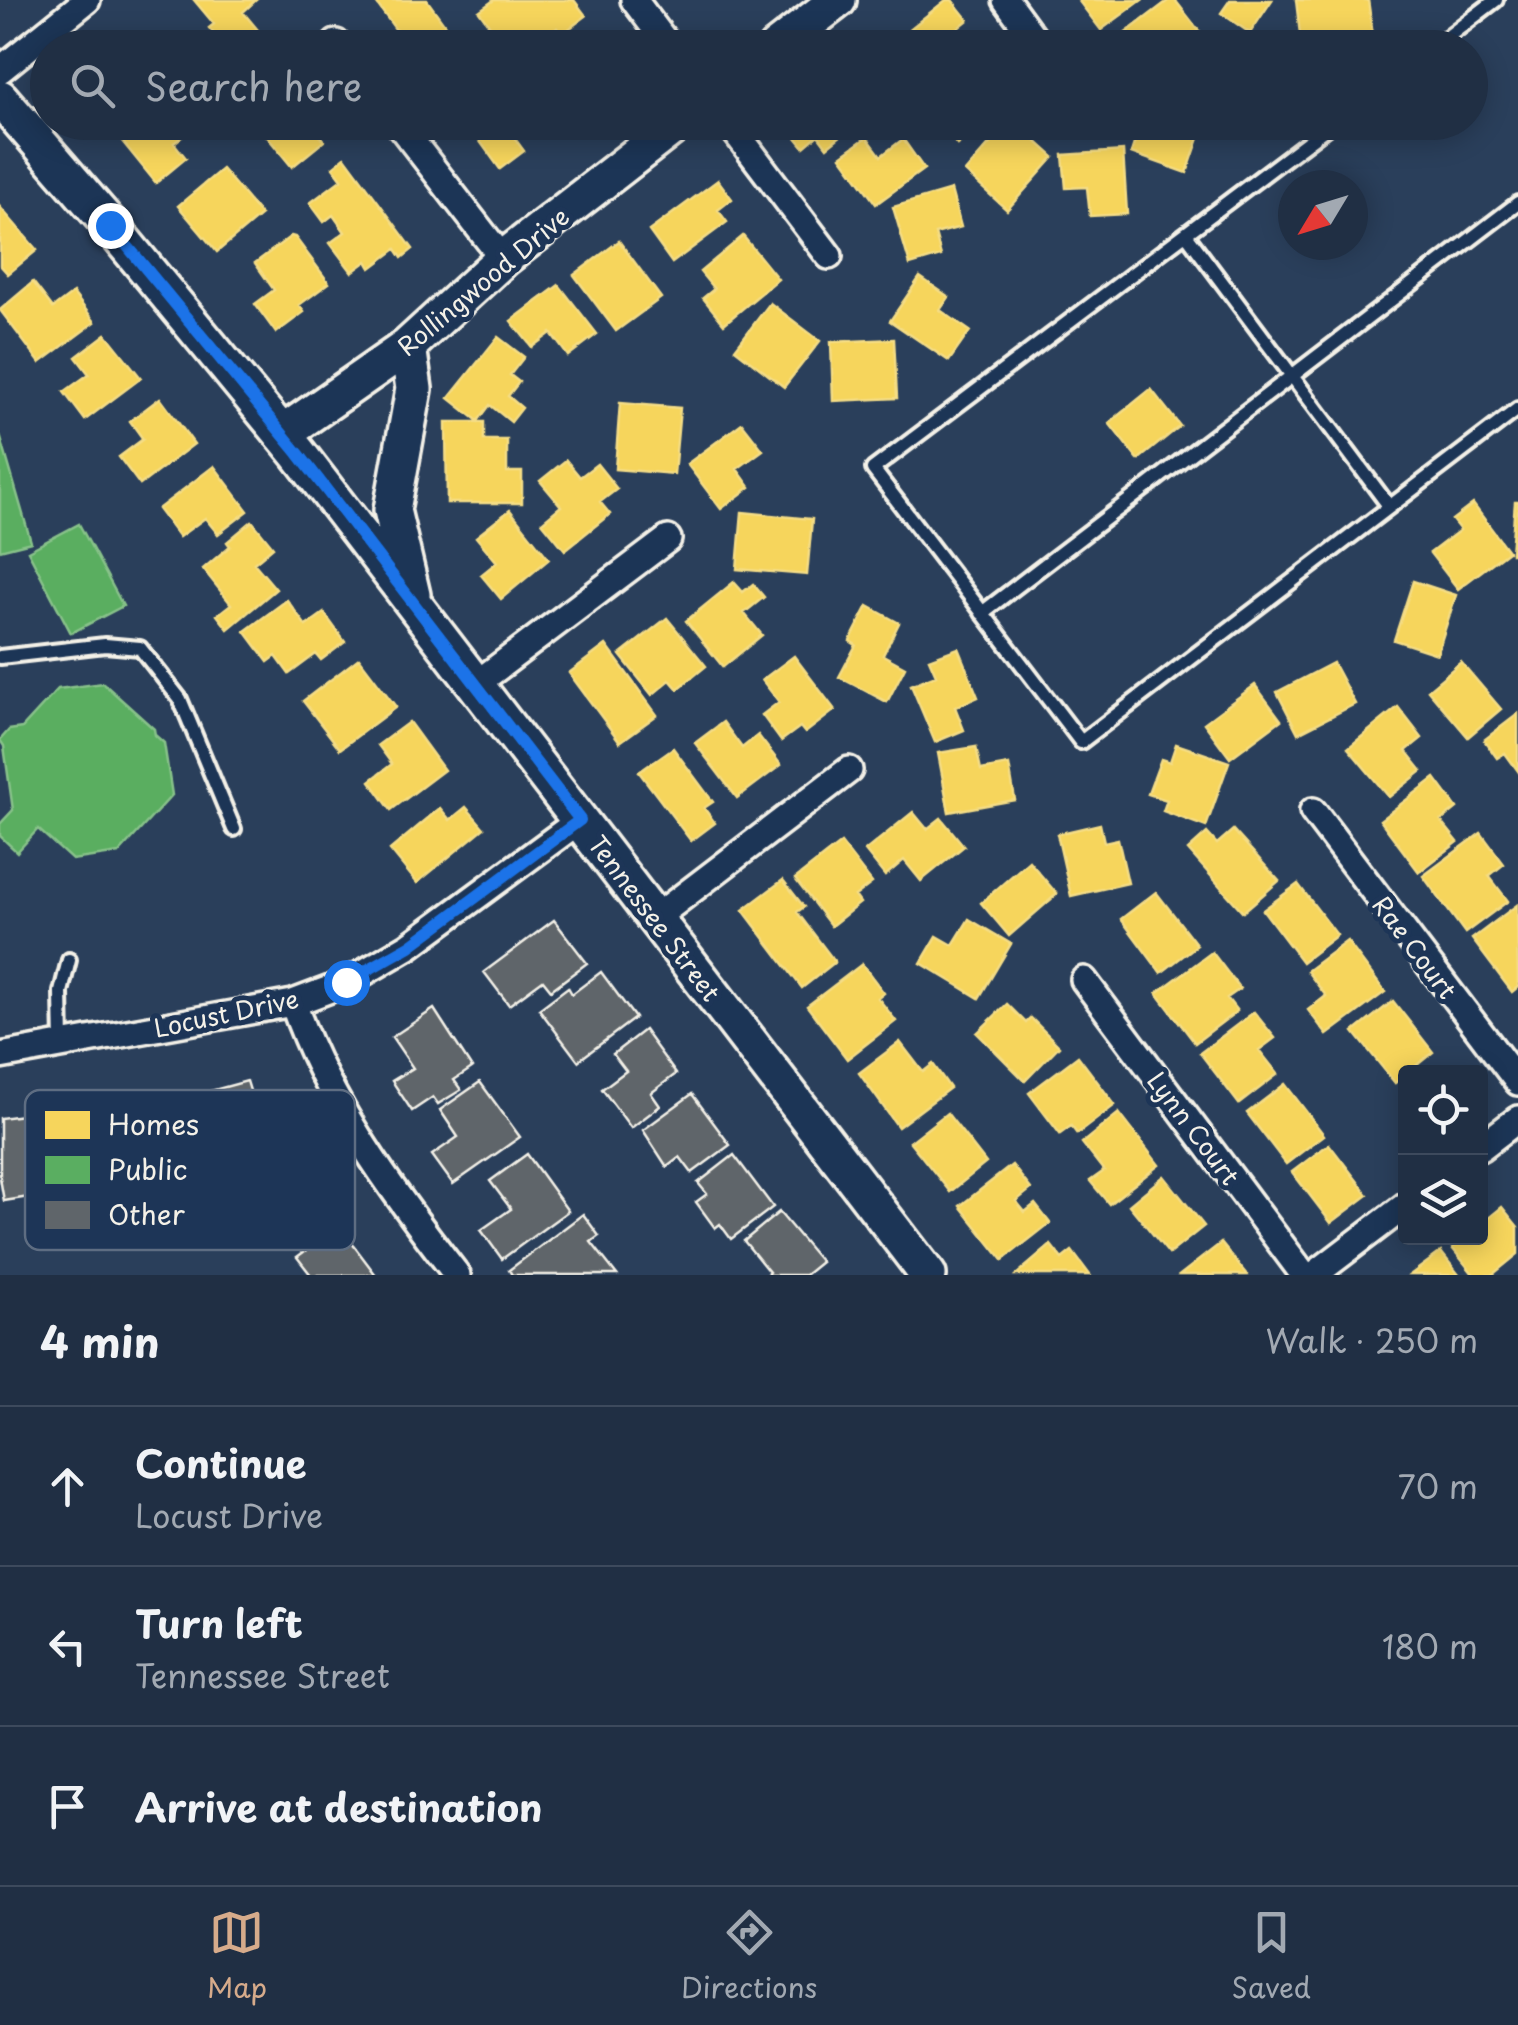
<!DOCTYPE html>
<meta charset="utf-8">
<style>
body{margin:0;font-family:"Playpen Sans",sans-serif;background:#2d3b4f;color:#f1f3f6}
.controls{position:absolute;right:30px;bottom:30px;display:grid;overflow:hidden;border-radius:10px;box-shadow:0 5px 25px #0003}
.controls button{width:90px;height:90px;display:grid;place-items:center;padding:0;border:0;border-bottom:2px solid #3d4a5d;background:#202f44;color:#f1f3f6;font:50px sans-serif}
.compass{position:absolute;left:1278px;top:170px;width:90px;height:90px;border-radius:50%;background:#202f44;box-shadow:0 5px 25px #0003;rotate:232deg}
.stop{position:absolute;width:30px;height:30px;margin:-22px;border:8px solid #1a73e8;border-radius:50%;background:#fff}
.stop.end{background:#1a73e8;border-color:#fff;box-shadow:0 2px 10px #0008}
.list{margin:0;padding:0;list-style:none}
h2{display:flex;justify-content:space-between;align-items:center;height:130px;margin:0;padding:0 40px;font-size:42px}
h2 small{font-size:32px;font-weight:400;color:#a2a9b2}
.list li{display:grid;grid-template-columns:65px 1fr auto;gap:30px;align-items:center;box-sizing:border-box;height:160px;padding:0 40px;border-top:2px solid #3d4a5d}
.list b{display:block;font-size:38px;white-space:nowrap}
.list p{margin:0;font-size:32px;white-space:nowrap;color:#a2a9b2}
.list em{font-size:32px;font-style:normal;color:#a2a9b2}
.icon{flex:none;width:55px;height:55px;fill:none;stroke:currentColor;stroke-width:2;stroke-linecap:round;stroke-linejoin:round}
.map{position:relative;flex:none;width:1518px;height:1275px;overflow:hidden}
.search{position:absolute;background:#202f44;box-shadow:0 5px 25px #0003;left:30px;right:30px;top:30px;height:110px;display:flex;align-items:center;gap:25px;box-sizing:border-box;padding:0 35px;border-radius:55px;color:#a2a9b2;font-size:38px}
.sheet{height:610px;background:#202f44}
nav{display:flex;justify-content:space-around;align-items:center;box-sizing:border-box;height:140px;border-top:2px solid #3d4a5d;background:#202f44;font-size:28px;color:#a2a9b2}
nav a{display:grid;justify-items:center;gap:5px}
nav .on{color:#d6ab8b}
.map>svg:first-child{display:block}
</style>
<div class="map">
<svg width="1518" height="1275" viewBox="0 0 1518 1275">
<rect width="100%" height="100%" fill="#2a3f5b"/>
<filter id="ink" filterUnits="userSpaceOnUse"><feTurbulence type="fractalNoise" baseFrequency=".01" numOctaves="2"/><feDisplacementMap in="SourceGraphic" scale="20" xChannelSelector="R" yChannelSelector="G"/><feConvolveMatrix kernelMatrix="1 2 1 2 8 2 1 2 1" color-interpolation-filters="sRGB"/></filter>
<g filter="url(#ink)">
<path fill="#f6d55c" stroke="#f5dd86" stroke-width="2.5" d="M194,0H256L243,12L258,30L236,48H226L209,28L214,24Z
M374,0H427L453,36L438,48H409Z
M494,0H574L586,16L562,34L557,28L529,48L515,29L500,40L479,11Z
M946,0H952L968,20L953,32L960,42L953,48H886Z
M1078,0H1142L1101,30Z
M1169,0H1175L1210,45L1206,48H1127L1119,38Z
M1230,0H1272L1250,33L1221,13Z
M1296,0H1368L1373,36L1301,43Z
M112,32L125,48H93Z
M608,35L618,48H572L586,37L593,47Z
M142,122L198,124L174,143L186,158L156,183L121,140Z
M255,122H310L324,141L292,167Z
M466,122H521L524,127L513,136L524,151L500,169Z
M858,122L827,147L818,135L804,147L785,124Z
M939,122H986L957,145Z
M1009,122H1015L1054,157L1007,210L965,172Z
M1141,122H1173L1172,128L1199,138L1187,173L1131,153Z
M867,137L881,156L903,139L924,169L876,204L841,156Z
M1123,151L1127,214L1090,216L1087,187L1066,188L1063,155Z
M345,157L413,249L402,258L396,249L371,268L367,261L352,272L330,243L345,232L333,215L324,222L310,203L342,179L333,167Z
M222,169L261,215L217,252L178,206Z
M718,180L732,199L718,210L727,222L672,263L649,231Z
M951,190L961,227L935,234L941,256L910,265L893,207Z
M0,207L37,250L8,274L0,265Z
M291,236L295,237L329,283L299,305L304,312L276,333L255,304L274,290L255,263Z
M743,236L778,279L724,324L703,298L714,289L700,272Z
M619,241L661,298L616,331L574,275Z
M920,277L949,297L940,310L970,331L949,361L890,321Z
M33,282L53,308L73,293L95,322L40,363L0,310Z
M559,285L597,334L568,356L551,333L532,347L511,321Z
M770,303L820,341L784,387L735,349Z
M106,334L141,378L85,420L64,392L89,374L76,357Z
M498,337L524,357L510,375L519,382L508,396L522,408L511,422L490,405L478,421L449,398Z
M894,339L897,398L833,401L831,342Z
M1151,389L1180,426L1138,460L1109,423Z
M160,398L194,444L140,485L119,457L143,439L130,421Z
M620,403L680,408L674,474L615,469Z
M446,422H484V440H507V472H522V503H447Z
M742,423L763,450L737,469L750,487L721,509L687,464Z
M566,460L580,477L597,464L617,489L600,502L610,514L565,550L542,522L561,506L540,481Z
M214,466L248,511L218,534L205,518L179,537L158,509Z
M1515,502H1518V553H1511Z
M1473,504L1508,551L1458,589L1430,553L1460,530L1452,520Z
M510,510L549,559L501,599L481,575L497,562L476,537Z
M742,512L812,519L807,575L737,569Z
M252,521L273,547L254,563L276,589L228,629L217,615L231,604L203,569L230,546L227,542Z
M1413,581L1456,595L1437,654L1394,640Z
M734,582L743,592L753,584L764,597L744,613L762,635L723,667L686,621Z
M287,600L306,626L324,613L345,642L321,660L316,654L289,674L276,656L268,662L245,631Z
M868,606L899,623L883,655L905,667L887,702L839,677L856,645L850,641Z
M667,618L706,666L678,689L670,680L652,695L620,655Z
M606,645L657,715L620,742L569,673Z
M958,648L978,697L955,707L964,730L935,742L911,685L936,675L929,659Z
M794,656L835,710L805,733L800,727L781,741L762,715L779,702L762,680Z
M359,658L396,707L340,749L303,701Z
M1461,662L1501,709L1468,737L1428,690Z
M1333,663L1355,704L1298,733L1277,692Z
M1255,685L1281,720L1230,758L1204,723Z
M1398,707L1422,738L1406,751L1422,771L1389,797L1348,748Z
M1518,714V771L1505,753L1497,758L1484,740Z
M409,722L444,770L391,810L370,781L392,764L378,745Z
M723,722L742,748L758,735L781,765L737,798L695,743Z
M1176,744L1229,762L1206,827L1163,811L1167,800L1148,794L1161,759L1170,762Z
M976,747L981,770L1009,765L1015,800L949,812L938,753Z
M673,748L713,802L704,808L715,823L691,841L639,772Z
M1435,778L1457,808L1441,821L1458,842L1419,872L1380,820Z
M466,807L484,828L417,883L390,850L440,808L450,820Z
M913,812L927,829L941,818L964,846L921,881L904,860L885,876L865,851Z
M1100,824L1104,842L1118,839L1128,883L1071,896L1057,834Z
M1233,830L1279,881L1243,912L1188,850L1207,833L1217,844Z
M1481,833L1504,864L1489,876L1508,901L1465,933L1423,876Z
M841,843L872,883L855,896L860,903L831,926L795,879Z
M1029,861L1057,894L1009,936L981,903Z
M783,880L804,907L797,912L835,962L802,988L743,910Z
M1298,884L1337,935L1302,962L1263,910Z
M1156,892L1197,945L1161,973L1121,919Z
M1517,905L1518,987L1512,992L1472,939Z
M969,919L1011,944L979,998L921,963L937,936L953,945Z
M1347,941L1385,992L1327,1035L1308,1010L1326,996L1307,971Z
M1212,952L1240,989L1227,998L1237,1011L1195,1043L1157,993Z
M862,964L884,993L878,998L896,1021L847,1059L807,1006Z
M1393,1001L1433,1052L1395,1083L1354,1032Z
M1007,1004L1026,1023L1031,1018L1059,1046L1025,1081L977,1033Z
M1254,1012L1275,1038L1259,1050L1278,1074L1239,1104L1200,1053Z
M900,1042L923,1072L933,1064L950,1088L898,1127L859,1073Z
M1078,1056L1115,1105L1077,1134L1071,1126L1060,1134L1029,1093Z
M1285,1084L1324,1135L1286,1164L1247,1113Z
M947,1113L986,1163L950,1192L910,1142Z
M1119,1113L1159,1165L1109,1204L1090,1181L1104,1171L1082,1143Z
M1329,1144L1368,1195L1331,1223L1292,1172Z
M1012,1165L1031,1189L1016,1201L1025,1212L1035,1204L1050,1223L1003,1260L960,1206Z
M1164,1176L1204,1226L1169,1254L1129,1205Z
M1502,1207L1518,1227V1254L1492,1275H1474L1452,1248L1465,1238H1480V1225Z
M1221,1243L1247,1275H1180Z
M1051,1245L1062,1259L1072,1251L1090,1275H1016Z
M1441,1252L1459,1275H1410Z"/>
<path fill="#5aae61" stroke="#88c28a" stroke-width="2.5" d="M0,435L31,542L0,550Z
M79,524L123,606L71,633L28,551Z
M103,683L154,729L155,735L164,743L172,795L119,853L72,860L38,829L17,852L0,836V824L13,810L4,746L0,740L9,730L22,728L58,689Z"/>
<path fill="#5f656a" stroke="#f4f1e8" stroke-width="2.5" d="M554,920L587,963L551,990L543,980L509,1005L484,972Z
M601,972L635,1018L578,1061L539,1009L568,987L572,994Z
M434,1009L472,1068L454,1080L461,1090L438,1104L433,1097L412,1111L392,1081L413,1068L392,1037Z
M644,1030L676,1074L651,1093L660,1106L631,1128L602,1089L626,1071L613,1054Z
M247,1081L259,1120L289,1112L297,1141L219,1163L199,1094Z
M480,1082L520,1137L453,1184L432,1155L458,1137L440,1110Z
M692,1094L730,1145L692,1173L680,1157L667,1167L643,1130Z
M23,1115L28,1147L58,1142L66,1191L4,1201L0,1178V1118Z
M527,1154L568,1211L502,1259L481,1230L511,1209L490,1181Z
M734,1155L773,1207L731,1239L720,1224L715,1228L696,1202L707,1194L698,1183Z
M779,1212L821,1262L805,1275H766L769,1272L744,1241Z
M583,1214L599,1236L591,1242L617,1275H512L509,1270Z
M339,1226L376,1275H311L297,1257Z"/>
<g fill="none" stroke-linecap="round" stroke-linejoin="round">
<g stroke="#f4f1e8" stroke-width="20">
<path id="lane" d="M1433,48L1496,0
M1334,122L873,469L1081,742L1518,409
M1186,234L1389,506
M982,613L1518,203
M0,657L105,645L140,648L180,699L234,829
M62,1045L61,992L69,960"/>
</g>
<g stroke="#f4f1e8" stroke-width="32">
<path id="street" d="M634,0L670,48
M1006,0L1041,48
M336,43L340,48
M0,70L87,0
M397,122L503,259
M728,122L829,256
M476,684L668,539
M1313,811L1518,1082
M655,918L849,770
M1084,980L1304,1275
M293,1003C328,1104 392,1191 457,1275
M0,1056L293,1003L346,983L409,946L580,820
M1480,1148L1518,1119
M1314,1275L1406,1205"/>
</g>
<g stroke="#f4f1e8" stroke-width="42">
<path id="secondary" d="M776,48L838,0
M0,98L110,225L298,453L928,1275
M408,346L414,389L392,510L412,595
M282,434L408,346L503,259L679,122"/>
</g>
<use href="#lane" stroke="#1d3557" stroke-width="12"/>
<use href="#street" stroke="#1d3557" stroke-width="25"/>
<use href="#secondary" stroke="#1d3557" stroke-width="35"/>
</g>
</g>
<g fill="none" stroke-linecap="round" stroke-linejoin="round" filter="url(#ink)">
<path stroke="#1a73e8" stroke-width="12" d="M110,225L298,453L580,820L410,946L346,982"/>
</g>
<g text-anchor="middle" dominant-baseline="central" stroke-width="10" stroke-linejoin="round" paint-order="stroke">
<g font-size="25" fill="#f4f1e8" stroke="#1d3557">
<text transform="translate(483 281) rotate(-40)">Rollingwood Drive</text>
<text transform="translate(655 918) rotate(53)">Tennessee Street</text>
<text transform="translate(1415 947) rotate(53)">Rae Court</text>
<text transform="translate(226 1013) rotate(-12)">Locust Drive</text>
<text transform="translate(1194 1128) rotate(53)">Lynn Court</text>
</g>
</g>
<rect x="25" y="1090" width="330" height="160" rx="15" fill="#1d3557" stroke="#5e6d82" stroke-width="2.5"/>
<rect x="45" y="1111" width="45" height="28" fill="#f6d55c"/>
<rect x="45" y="1156" width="45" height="28" fill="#5aae61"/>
<rect x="45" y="1201" width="45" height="28" fill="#5f656a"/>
<g font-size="28" fill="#f4f1e8">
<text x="108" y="1135">Homes</text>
<text x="108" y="1180">Public</text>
<text x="108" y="1225">Other</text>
</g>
</svg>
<div class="controls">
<button><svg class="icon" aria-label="locate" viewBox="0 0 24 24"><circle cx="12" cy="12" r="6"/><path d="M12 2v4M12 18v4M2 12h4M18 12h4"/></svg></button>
<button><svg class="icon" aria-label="layers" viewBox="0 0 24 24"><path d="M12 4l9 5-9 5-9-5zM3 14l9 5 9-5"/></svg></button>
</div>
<svg class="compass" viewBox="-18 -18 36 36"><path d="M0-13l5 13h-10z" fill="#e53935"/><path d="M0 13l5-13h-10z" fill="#a2a9b2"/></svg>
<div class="stop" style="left:346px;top:982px"></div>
<div class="stop end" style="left:110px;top:225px"></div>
<div class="search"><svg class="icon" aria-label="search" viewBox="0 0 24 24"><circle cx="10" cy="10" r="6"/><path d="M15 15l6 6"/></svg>Search here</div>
</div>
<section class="sheet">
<h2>4 min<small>Walk · 250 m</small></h2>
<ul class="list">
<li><svg class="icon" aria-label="ahead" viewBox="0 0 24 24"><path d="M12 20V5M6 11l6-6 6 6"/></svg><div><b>Continue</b><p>Locust Drive</p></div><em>70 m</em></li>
<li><svg class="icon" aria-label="left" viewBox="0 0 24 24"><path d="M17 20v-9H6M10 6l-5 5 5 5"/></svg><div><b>Turn left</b><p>Tennessee Street</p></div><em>180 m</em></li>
<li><svg class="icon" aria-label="arrive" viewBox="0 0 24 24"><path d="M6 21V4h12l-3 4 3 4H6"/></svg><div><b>Arrive at destination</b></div></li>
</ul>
</section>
<nav>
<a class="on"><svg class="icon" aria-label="map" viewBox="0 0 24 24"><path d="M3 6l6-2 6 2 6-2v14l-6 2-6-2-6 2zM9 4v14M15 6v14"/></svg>Map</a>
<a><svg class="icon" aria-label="directions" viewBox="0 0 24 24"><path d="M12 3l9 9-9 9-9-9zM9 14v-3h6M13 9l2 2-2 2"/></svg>Directions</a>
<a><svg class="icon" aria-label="saved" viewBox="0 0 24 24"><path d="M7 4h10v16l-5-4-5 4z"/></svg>Saved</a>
</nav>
